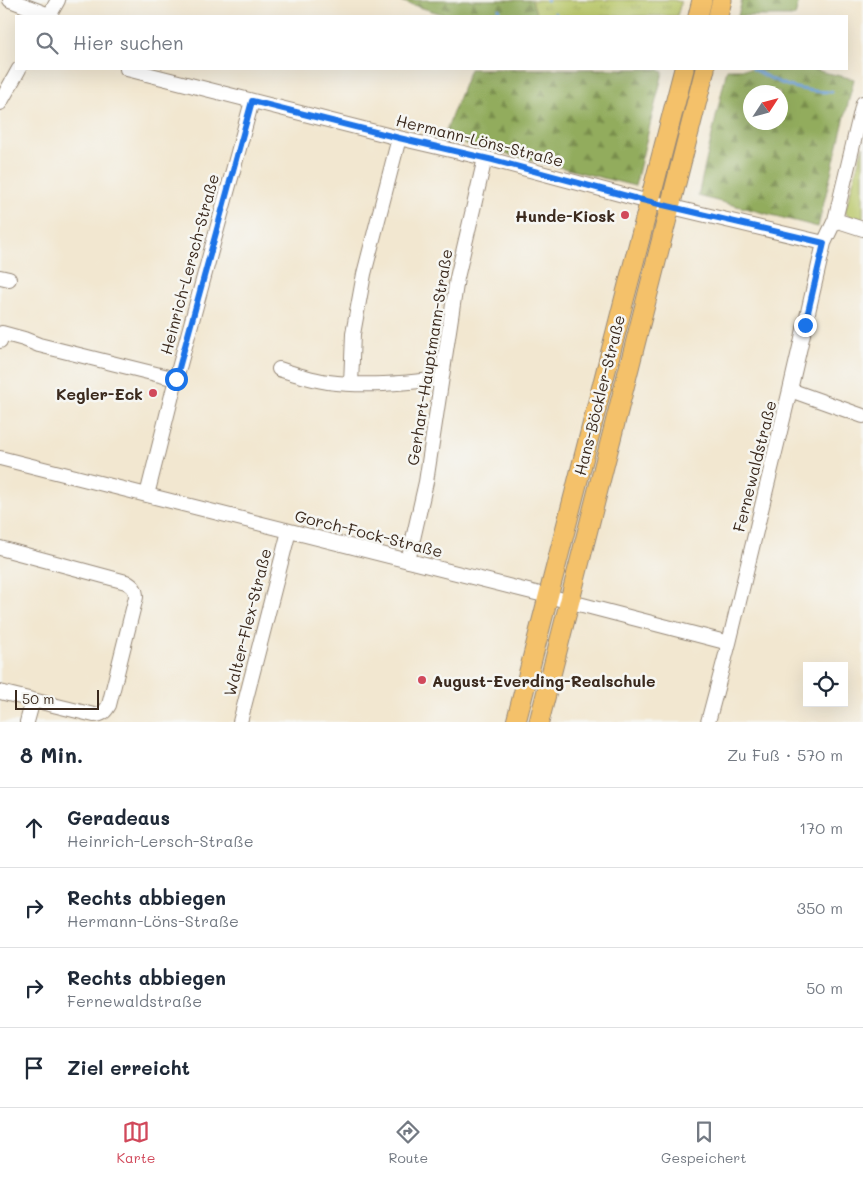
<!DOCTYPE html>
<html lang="de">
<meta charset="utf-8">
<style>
body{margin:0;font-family:Mali,sans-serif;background:#f6f6f7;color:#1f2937}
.controls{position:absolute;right:15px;bottom:15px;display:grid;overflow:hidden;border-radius:0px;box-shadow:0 5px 20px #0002}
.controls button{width:45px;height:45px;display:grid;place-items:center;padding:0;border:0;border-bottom:1px solid #e0e1e3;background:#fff;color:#1f2937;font:25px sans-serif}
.compass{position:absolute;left:743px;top:85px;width:45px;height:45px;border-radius:50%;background:#fff;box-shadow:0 5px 20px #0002;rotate:54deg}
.scale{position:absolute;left:15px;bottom:12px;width:84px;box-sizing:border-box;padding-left:5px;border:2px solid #3b2a1e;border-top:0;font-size:14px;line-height:18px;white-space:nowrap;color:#3b2a1e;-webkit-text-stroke:4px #f6f6f2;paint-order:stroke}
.stop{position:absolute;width:15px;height:15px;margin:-11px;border:4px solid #1a73e8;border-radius:50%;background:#fff}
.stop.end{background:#1a73e8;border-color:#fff;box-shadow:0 1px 5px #0008}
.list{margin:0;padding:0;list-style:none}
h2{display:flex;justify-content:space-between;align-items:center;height:65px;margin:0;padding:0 20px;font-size:21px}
h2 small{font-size:16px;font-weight:400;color:#747a83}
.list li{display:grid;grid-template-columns:32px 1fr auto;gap:15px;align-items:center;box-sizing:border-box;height:80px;padding:0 20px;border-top:1px solid #e0e1e3}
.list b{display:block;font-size:19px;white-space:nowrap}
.list p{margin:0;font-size:16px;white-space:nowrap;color:#747a83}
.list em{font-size:16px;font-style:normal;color:#747a83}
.icon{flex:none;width:28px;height:28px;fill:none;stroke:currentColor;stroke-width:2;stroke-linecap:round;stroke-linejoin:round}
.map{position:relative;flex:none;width:863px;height:722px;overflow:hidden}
.search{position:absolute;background:#fff;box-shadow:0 5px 20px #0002;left:15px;right:15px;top:15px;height:55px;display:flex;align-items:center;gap:12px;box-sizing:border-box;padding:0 18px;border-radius:0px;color:#747a83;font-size:19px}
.sheet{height:385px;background:#fff}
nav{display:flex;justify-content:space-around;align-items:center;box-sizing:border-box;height:70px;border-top:1px solid #e0e1e3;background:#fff;font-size:14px;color:#747a83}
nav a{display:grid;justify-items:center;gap:2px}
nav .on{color:#d1495b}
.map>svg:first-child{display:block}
</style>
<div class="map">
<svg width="863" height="722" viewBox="0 0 863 722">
<defs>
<pattern id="forest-firs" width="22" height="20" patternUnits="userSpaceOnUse" patternTransform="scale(1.25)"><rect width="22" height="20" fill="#92ac5d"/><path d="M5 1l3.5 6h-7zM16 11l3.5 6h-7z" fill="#788c4c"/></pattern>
<pattern id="park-tufts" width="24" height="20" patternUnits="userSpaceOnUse" patternTransform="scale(1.25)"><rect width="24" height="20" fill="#b9c769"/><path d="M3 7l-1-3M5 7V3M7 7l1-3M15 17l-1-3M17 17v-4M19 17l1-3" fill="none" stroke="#a0ab5b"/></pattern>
</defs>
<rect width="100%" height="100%" fill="#f6f6f2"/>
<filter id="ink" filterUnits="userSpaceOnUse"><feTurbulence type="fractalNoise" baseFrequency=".02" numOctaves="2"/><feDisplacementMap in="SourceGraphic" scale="10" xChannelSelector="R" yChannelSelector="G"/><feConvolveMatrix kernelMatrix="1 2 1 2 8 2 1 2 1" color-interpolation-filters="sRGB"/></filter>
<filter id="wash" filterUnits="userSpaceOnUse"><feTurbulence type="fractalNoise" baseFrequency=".0096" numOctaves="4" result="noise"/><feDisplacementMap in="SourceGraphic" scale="20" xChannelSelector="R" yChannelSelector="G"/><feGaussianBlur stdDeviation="1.12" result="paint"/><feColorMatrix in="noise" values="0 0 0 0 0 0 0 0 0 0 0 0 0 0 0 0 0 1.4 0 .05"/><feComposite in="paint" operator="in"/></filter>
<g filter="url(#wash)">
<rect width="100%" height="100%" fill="#f2e7d0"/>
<path fill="#b9c769" stroke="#7a7844" d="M863,146V221L847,215L845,211Z"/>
<path fill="url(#forest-firs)" stroke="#666b3e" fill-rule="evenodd" d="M397,0H532L537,16H448Z
M742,0H799L795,16H738Z
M470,69H657L663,72L635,186L443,138Z
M727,69H814L823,72L854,79L818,227L698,196ZM750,92H780V122H750Z"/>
<path fill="url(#park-tufts)" stroke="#7a7844" d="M532,0H673L681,2L677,16H537Z"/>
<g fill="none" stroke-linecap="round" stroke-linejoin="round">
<path stroke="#6b9fd7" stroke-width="3" d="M547,0H548
M499,9L502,16
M555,13L557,16
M753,69C780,85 800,92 832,92"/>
</g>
</g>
<g filter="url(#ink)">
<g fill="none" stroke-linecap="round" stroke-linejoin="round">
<g stroke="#968877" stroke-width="16">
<path id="minor" d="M10,0L49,15
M49,16L58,0
M127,69L399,138L485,158L638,199L824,243
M0,103L19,69
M835,220L863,229
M0,277L9,279
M0,341L2,333L24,339L39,345L176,379
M279,369C295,374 312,380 328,382C366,387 403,383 441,379
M351,384L353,334L364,274L399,138
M790,390L863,416
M0,458L548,596L729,643
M147,495L176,379L252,101
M0,548L126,582C133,586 136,589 136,597L109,705C105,712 102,715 94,715L0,692
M408,561L426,482L457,278L485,158
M27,722L33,700
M240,722L289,531
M708,722L729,643L790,390L824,243L835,220L863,103"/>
</g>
<g stroke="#968877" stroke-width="21">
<path id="major" d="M698,16L702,0
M718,16L722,0
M516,722L622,308L684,69
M539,722L705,69"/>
</g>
<use href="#minor" stroke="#fff" stroke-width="14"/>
<use href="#major" stroke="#f4c16b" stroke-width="19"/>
</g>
</g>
<g fill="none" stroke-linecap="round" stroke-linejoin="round" filter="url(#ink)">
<path stroke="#1a73e8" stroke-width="6" d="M176,379L252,101L399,138L493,160L638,199L824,243L805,325"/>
</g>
<g fill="#d1495b" stroke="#f6f6f2" stroke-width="2">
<circle cx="625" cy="215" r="5"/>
<circle cx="153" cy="393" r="5"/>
<circle cx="422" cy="680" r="5"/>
</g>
<g text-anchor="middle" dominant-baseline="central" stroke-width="5" stroke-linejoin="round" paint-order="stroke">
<g font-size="16" fill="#3b2a1e" stroke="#f6f6f2">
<text transform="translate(480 140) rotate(14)">Hermann-Löns-Straße</text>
<text transform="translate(189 264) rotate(-75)">Heinrich-Lersch-Straße</text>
<text transform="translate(429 357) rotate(-81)">Gerhart-Hauptmann-Straße</text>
<text transform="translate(599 395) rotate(-76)">Hans-Böckler-Straße</text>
<text transform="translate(754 466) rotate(-76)">Fernewaldstraße</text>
<text transform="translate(369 533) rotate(14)">Gorch-Fock-Straße</text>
<text transform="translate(247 622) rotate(-76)">Walter-Flex-Straße</text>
</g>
<g font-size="16" font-weight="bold" fill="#3b2a1e" stroke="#f6f6f2" text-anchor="end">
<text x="615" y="215">Hunde-Kiosk</text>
<text x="143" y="393">Kegler-Eck</text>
<text x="432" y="680" text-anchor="start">August-Everding-Realschule</text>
</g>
</g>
</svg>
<div class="controls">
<button><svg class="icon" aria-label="locate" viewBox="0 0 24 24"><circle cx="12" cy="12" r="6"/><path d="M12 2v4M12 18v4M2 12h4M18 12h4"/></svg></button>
</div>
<svg class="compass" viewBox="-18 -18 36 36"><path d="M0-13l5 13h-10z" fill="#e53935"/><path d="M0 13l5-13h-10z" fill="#747a83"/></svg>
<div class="scale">50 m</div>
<div class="stop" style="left:176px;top:379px"></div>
<div class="stop end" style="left:805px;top:325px"></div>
<div class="search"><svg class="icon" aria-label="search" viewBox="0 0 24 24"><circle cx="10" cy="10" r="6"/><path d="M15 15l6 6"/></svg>Hier suchen</div>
</div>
<section class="sheet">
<h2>8 Min.<small>Zu Fuß · 570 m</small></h2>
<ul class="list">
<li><svg class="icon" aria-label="ahead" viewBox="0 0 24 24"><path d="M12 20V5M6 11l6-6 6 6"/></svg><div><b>Geradeaus</b><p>Heinrich-Lersch-Straße</p></div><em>170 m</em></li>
<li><svg class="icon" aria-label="right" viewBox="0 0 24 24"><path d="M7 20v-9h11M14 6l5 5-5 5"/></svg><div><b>Rechts abbiegen</b><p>Hermann-Löns-Straße</p></div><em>350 m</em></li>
<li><svg class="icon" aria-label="right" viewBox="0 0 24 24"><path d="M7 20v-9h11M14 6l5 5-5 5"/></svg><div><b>Rechts abbiegen</b><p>Fernewaldstraße</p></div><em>50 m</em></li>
<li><svg class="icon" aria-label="arrive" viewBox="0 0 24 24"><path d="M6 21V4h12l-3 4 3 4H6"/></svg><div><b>Ziel erreicht</b></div></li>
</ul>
</section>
<nav>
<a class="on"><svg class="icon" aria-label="map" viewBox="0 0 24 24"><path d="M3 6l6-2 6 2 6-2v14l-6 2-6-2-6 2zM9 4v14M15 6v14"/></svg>Karte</a>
<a><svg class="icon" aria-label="directions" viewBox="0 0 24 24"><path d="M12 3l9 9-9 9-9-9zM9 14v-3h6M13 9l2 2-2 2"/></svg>Route</a>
<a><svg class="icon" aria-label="saved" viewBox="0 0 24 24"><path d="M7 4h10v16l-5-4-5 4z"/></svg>Gespeichert</a>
</nav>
